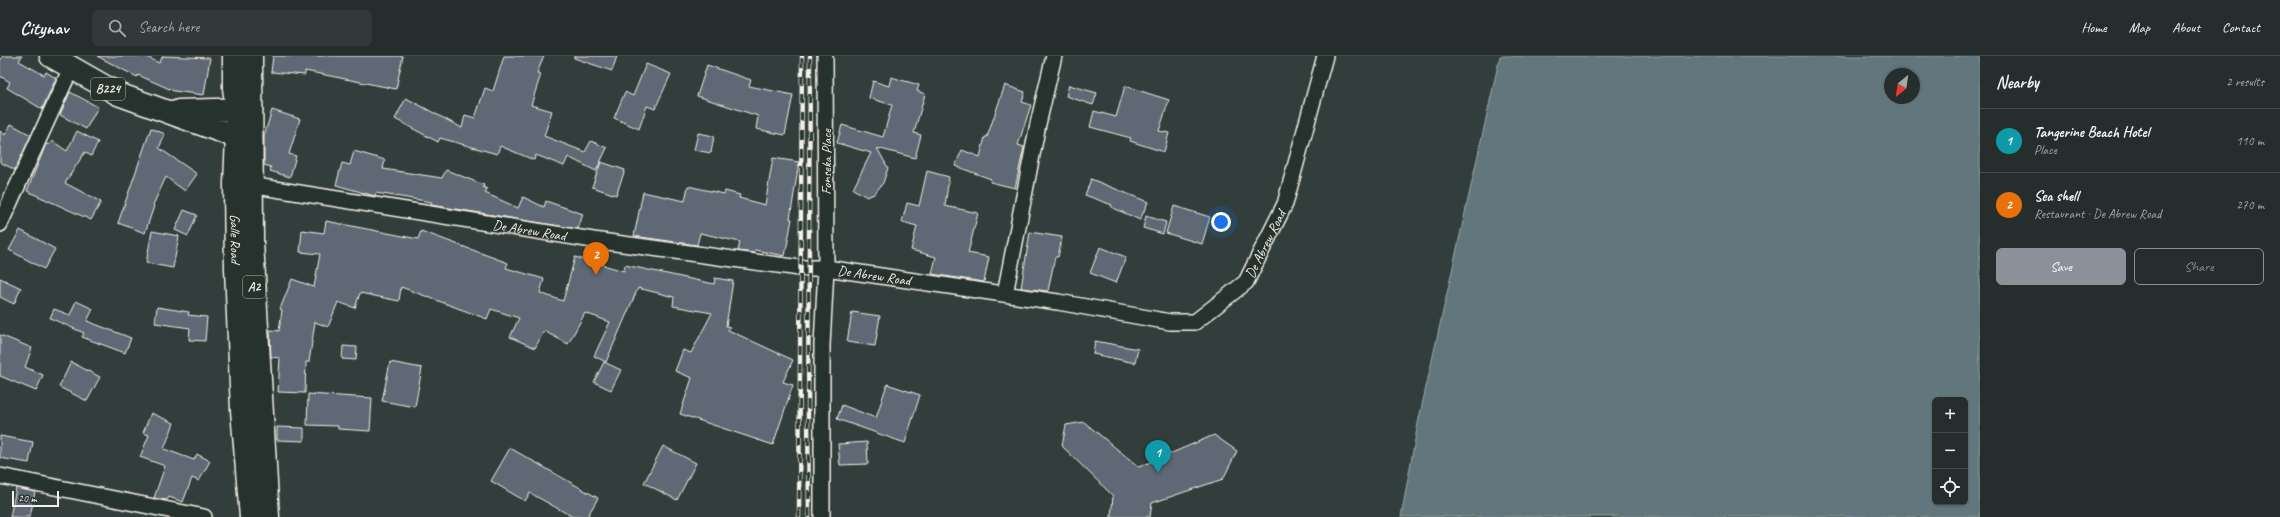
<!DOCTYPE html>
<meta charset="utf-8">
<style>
body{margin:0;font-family:Caveat,sans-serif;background:#313a38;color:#f1f3f6}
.controls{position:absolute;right:12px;bottom:12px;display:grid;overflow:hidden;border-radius:6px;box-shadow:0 1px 3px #0004}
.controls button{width:36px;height:36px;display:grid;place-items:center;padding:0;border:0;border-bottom:1px solid #424a48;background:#252e2c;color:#f1f3f6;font:20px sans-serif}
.compass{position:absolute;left:1884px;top:12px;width:36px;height:36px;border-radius:50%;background:#252e2c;box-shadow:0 1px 3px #0004;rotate:209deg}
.scale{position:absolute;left:12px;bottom:10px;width:47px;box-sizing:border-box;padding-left:4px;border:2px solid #f4f1e8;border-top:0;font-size:11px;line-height:14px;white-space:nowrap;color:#f4f1e8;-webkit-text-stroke:3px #26332d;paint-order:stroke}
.you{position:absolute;left:1221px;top:166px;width:14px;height:14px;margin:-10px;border:3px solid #fff;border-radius:50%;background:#1a73e8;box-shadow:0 0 0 6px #1a73e833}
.badge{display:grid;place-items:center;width:26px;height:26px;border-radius:50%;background:#8c9099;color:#fff;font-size:13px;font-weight:700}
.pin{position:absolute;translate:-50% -33px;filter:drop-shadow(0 1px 2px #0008)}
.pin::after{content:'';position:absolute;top:21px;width:14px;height:12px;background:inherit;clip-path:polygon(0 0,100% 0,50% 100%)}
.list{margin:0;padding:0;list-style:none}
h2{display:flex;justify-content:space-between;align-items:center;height:52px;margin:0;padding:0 16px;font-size:17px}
h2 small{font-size:13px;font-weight:400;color:#a3a8a9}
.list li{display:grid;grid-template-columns:26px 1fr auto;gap:12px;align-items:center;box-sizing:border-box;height:64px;padding:0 16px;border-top:1px solid #424a48}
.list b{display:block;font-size:15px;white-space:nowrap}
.list p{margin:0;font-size:13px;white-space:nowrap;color:#a3a8a9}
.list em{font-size:13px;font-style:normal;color:#a3a8a9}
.actions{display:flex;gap:8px;padding:12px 16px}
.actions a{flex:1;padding:9px 0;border:1px solid #8c9099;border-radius:6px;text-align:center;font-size:14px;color:#8c9099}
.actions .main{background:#8c9099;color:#fff}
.icon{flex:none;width:22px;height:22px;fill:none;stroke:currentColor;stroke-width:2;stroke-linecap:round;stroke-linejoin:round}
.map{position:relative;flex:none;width:1980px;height:461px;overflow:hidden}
header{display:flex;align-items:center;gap:24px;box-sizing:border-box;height:56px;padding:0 20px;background:#252e2c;border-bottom:1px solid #424a48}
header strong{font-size:19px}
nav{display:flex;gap:22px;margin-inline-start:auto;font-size:14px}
.search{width:280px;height:36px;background:#313a38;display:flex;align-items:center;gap:10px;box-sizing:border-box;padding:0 14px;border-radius:6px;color:#a3a8a9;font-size:15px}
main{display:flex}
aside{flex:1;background:#252e2c}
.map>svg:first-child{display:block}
</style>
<header>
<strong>Citynav</strong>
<div class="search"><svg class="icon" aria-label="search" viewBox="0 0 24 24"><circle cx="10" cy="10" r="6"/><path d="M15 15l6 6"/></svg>Search here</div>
<nav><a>Home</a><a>Map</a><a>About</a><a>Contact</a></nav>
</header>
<main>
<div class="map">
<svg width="1980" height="461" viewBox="0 0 1980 461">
<rect width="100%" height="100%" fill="#313e3b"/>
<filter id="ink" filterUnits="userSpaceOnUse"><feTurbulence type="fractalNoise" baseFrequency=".025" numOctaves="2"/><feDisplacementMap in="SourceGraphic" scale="8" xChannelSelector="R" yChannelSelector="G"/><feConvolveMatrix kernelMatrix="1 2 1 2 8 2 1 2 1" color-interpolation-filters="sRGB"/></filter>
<g filter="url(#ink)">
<path fill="#62777d" stroke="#9ca8a8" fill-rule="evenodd" d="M1500,0H1980V461H1401L1418,367ZM1890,18H1914V42H1890ZM1935,344H1965V446H1935Z"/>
<path fill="#5e6875" stroke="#f4f1e8" d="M3,0H22L19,5L44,19L46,16L56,22L42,53L7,32L10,26L0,20V5Z
M97,0H145L159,7L163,0L210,2L204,39L174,35L138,19L137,21Z
M273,0H403L396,33L305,15V19L271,16Z
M504,0H544L537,17L541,18L531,49L552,55L544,80L585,96L591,85L607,92L596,115L568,101L564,110L536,99L534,104L500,90L497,98L440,82L438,86L395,63L406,42L462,72L465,59L475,62L485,32L493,35Z
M574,0H617L612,15L574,2Z
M646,8L671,18L655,53L647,50L639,73L614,62L625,36L633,40Z
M707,9L751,24L749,30L793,39L785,79L756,73L758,60L697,40Z
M891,21L919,29L917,35L925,38L914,77L921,79L915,102L877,92L888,112L883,127L874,138L867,141L853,133L871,97L837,87L842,69L883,81L892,49L869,42L873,25L889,30Z
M1005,29L1025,36L1022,46L1031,49L1018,89L1024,91L1015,132L990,126L991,123L955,110L962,94L980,101L985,81H987Z
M1069,29L1097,37L1093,49L1066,40Z
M1125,30L1169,44L1159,75L1169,77L1164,96L1130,85L1131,82L1090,71L1094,55L1116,61Z
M70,36L98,51L86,73L60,59Z
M272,54L300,63L289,98L296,100L290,121L270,115L271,111L264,109V80Z
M11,68L31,79L15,114L0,106V75L5,79Z
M151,72L165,78L159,92L197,118L185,135L166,121L153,149L154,150L145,177L118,167Z
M77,75L98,86L91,100L85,96L65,127L101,146L91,164L27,135L46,88L49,89L52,85L67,95Z
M698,77L714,80L711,97L694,94Z
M354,95L385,104L383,113L442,122L446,114L484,129L483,131L487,133L485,137L518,152L523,141L544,151L546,145L583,158L578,173L431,149L432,146L376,137L375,140L336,129L342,107L350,109Z
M773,102L799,106L790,163H792L785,200L755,194L754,197L738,195L740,186L700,177L697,189L634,180L643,136L685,145L688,130L724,138L725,135L740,139L739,142L765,149Z
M601,106L625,114L616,139L592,131Z
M927,115L949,121L945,150L978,157L968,197L989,201L984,226L932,218L936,201L911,194L917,170L902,166L907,147L919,150Z
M1091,123L1148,146L1140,164L1111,151L1112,149L1085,139Z
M1174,150L1210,161L1202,188L1166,177Z
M184,154L197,159L188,180L175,174Z
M1146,160L1166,166L1163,178L1143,172Z
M326,165L418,183L421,175L508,207L506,212L544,223L540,237L563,245L575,201L624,215L625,209L714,228L715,222L733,225L726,270L730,271L728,274L793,304L783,326L793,329L773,389L680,358L692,322L675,315L683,294L691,297L712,257L673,250L674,241L638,232L606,306L594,300L610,266L585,257L568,288L544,275L535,292L510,281L519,262L491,253L487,263L401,231L399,245L360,237L355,252L338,246L328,271L315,266L309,306H306L305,337L278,336L280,302L271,301L270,274L279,275L282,254L280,253L292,223L314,231L320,198L300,196L302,174L324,177Z
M20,174L55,193L44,213L9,194Z
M152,175L179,180L173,212L146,207Z
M1030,176L1062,181L1058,201H1055L1048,235L1021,232Z
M1100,191L1126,201L1116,227L1090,217Z
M0,222L21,232L14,248L0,241Z
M76,245L93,253L87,265L131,282L125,297L82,281L84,277L50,262L54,253L70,259Z
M157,251L189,256L188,259L207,261L205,285L189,284L190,272L155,267Z
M852,256L880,260L875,290L847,286Z
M0,279L32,292L25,311L43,319L36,335L0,320Z
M1095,285L1138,293L1135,307L1093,298Z
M343,290L357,291L356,304L342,303Z
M71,306L100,321L87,345L59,331Z
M390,306L422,312L415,351L382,345Z
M604,306L621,314L611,334L594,326Z
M887,328L920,339L905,387L837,363L842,349L876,362Z
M308,338L372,342L370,375L338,373V370L307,369Z
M151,357L174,367L164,393L194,404L197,398L210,405L199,425L192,422L183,446L169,441L167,444L154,442L165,410L140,401L149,379L143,377Z
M1084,366L1139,411L1214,379L1237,395L1223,423L1152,447L1150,461H1111L1113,440L1062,390L1066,369Z
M277,371L304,372V385L277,384Z
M0,380L33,386L29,407L0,402Z
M867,386L868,408L840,409L838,388Z
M663,390L696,407L677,444L644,427Z
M510,392L598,442L587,461H573L530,437L525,445L491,425Z
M16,432L35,436L30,461H10Z"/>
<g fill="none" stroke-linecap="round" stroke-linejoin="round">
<g stroke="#f4f1e8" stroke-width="18">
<g id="minor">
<path id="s1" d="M244,128L593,184L800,212H826L1058,246L1170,266H1195L1246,226L1285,148L1325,0"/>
<path d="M0,168L71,12"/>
<path d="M1005,238L1038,68L1054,0"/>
<path d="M0,420L204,461"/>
<path d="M822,461V289L826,212L825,0"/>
</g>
</g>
<g stroke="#f4f1e8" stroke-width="25">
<path id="primary" d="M51,0L118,38L237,81L251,83
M179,55L251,53"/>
</g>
<g stroke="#f4f1e8" stroke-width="25">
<g id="trunk">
<path id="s2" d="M234,0V32L237,53V81L235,127L236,212L242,354L251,461"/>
<path d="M251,0L252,186L268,461"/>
</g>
</g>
<use href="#minor" stroke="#26332d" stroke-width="15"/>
<use href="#primary" stroke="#26332d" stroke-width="22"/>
<use href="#trunk" stroke="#26332d" stroke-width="22"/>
<g stroke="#f4f1e8" stroke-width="4.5">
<path id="rail" d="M799,461L802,0
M809,461L808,360L810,0"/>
</g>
<use href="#rail" stroke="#26332d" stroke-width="3" stroke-dasharray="9" stroke-linecap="butt"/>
</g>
</g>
<g text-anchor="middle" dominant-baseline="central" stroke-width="3.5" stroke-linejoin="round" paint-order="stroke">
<g fill="#26332d" stroke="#b6b8b0" stroke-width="1">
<rect x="91" y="22" width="34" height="22" rx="3"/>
<rect x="243" y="220" width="22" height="22" rx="3"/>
</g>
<g font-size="13" font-weight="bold" fill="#f4f1e8">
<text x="108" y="33">B224</text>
<text x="254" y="231">A2</text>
</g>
<g font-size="14" fill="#f4f1e8" stroke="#26332d">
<text transform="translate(826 106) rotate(-90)">Fonseka Place</text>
<text stroke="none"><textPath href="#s1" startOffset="289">De Abrew Road</textPath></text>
<text stroke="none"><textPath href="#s2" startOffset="183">Galle Road</textPath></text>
<text stroke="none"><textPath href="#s1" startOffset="1069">De Abrew Road</textPath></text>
<text stroke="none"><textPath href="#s1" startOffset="637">De Abrew Road</textPath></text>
</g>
</g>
</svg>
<div class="controls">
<button>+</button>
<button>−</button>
<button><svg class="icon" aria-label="locate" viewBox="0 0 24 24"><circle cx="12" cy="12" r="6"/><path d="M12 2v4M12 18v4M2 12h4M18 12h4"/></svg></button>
</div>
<svg class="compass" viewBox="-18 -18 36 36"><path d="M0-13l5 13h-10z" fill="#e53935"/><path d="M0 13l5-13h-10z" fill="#a3a8a9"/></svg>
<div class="scale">20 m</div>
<div class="you"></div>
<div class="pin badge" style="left:1158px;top:417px;background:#0f9aa8">1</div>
<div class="pin badge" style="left:596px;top:219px;background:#e8710a">2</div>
</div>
<aside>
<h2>Nearby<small>2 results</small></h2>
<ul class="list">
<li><span class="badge" style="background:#0f9aa8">1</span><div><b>Tangerine Beach Hotel</b><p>Place</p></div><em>110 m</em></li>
<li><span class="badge" style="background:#e8710a">2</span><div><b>Sea shell</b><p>Restaurant · De Abrew Road</p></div><em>270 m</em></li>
</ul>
<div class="actions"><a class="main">Save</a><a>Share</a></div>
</aside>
</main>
